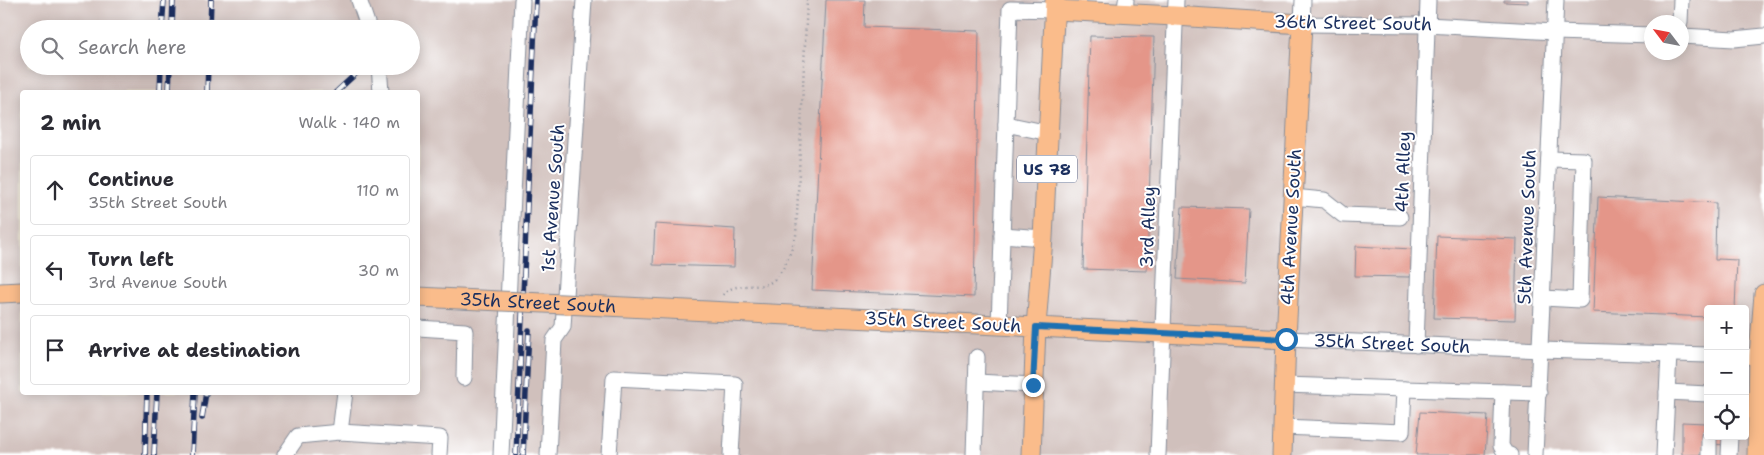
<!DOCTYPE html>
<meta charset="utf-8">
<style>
body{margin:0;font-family:"Shantell Sans",sans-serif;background:#f2f2f3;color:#2b2b33}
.controls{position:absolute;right:15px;bottom:15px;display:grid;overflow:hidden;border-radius:5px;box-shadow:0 2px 12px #0003}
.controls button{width:45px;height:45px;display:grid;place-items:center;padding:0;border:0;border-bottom:1px solid #e1e1e2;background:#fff;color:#2b2b33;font:25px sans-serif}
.compass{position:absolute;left:1644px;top:15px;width:45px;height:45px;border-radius:50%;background:#fff;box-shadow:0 2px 12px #0003;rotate:302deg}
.stop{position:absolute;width:15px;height:15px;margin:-11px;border:4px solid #1f6fb2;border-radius:50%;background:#fff}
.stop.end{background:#1f6fb2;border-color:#fff;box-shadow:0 1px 5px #0008}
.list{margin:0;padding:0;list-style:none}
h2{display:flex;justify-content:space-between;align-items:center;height:65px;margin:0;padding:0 20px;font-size:21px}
h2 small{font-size:16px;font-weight:400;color:#7c7c81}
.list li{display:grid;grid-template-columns:32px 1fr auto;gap:15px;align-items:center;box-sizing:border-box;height:70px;margin:0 10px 10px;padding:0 10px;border:1px solid #e1e1e2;border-radius:5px}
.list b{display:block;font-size:19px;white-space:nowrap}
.list p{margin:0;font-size:16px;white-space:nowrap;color:#7c7c81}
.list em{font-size:16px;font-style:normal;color:#7c7c81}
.icon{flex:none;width:28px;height:28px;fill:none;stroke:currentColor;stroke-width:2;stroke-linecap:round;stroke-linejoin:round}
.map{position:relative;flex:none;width:1764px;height:455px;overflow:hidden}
.search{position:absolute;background:#fff;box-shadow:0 2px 12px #0003;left:20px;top:20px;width:400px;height:55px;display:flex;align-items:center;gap:12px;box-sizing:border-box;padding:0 18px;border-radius:28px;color:#7c7c81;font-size:19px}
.panel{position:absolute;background:#fff;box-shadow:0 2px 12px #0003;left:20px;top:90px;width:400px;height:305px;border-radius:5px}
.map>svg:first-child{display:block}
</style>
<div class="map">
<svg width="1764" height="455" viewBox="0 0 1764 455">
<rect width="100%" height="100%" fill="#fff"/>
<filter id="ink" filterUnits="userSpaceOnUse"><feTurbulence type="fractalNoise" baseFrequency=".02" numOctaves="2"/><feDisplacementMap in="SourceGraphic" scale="10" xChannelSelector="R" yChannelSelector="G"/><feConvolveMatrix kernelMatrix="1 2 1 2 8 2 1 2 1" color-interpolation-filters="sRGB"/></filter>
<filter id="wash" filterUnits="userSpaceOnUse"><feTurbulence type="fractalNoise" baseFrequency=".0096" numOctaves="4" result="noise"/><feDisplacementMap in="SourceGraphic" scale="20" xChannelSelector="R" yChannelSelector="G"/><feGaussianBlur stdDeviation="1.12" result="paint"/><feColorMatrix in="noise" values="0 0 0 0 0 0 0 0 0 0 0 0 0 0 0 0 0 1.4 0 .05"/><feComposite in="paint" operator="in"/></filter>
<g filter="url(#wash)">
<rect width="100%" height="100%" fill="#f1e9d1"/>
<path fill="#d0c0bc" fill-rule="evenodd" d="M0,0H1764V455H0ZM1652,22H1682V52H1652ZM29,29H411V66H29ZM22,92H418V392H22ZM1708,309H1745V436H1708Z"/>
<g id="blocks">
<path fill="#e49689" d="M826,0H865L864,27L979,31L974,297L812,290Z
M1504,0H1528V3L1504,2Z
M1090,36L1154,37L1147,271L1083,269Z
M1598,197L1716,203L1715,260H1718V259L1737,260L1735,309H1708V317L1593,312Z
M1182,207L1249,209L1245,283L1177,279Z
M655,224L735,229L734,267L653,265Z
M1437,236L1517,239L1515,320L1434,318Z
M1356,246L1412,249L1410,277L1355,276Z
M1420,412L1488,415L1485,455H1416Z
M1682,422L1705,423L1703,455H1682Z
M1711,436H1725V445L1711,444Z"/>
</g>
</g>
<g filter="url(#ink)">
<use href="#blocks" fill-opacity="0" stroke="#868c98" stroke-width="1"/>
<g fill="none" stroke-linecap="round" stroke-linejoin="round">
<g stroke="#868c98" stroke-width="17">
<g id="minor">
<path d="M359,0L369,29"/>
<path d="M1303,0L1302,24L1427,25L1555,32L1652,35"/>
<path d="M1125,13L1126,0"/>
<path d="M1680,22L1681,0"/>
<path d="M1682,36L1734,39L1764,36"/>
<path d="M379,66L381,92"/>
<path d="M1006,124L1049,133"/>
<path d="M1293,197L1324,200L1343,215L1400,217"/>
<path d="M1002,235L1043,238"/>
<path d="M1543,298L1580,300L1584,160L1549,159"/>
<path d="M999,325L1010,9L1055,10"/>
<path d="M418,328L465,331L464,378"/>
<path id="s1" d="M1286,339L1541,350L1708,355"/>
<path d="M1416,345L1428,0"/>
<path d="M1745,356L1764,357"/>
<path d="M977,382L1033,385"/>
<path d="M1284,385L1404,389"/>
<path d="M1503,392L1501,446L1506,454L1510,455"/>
<path d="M1667,392L1708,394"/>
<path d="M1283,427L1402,432L1404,389L1539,393"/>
<path d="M340,432L345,392"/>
<path d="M285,455L298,436L340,432L440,438L439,455"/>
<path d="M501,455L522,0"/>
<path d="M548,455L554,340L563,327L584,0"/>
<path d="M609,455L614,378L735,384L731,455"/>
<path d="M974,455L977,357"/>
<path d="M1158,455L1176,0"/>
<path d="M1535,455L1556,0"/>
<path d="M1664,455L1669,354"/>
<path d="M1709,455V436"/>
<path d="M1729,455L1730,436"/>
</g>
</g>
<g stroke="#868c98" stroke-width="21">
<path id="major" d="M1055,10L1175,16L1302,24L1286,339L1282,455
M0,293L22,292
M934,322L1286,339
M1031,455L1036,327L1043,238L1055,0
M1757,455L1759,356L1764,294"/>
</g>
<path stroke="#868c98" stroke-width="2.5" stroke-dasharray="1 4" stroke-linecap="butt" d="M723,295C737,278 761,293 775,279C786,268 791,250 796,236L807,0"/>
<use href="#minor" stroke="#fff" stroke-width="15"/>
<use href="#major" stroke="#fabc8b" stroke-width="19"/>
<g stroke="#1b2f5e" stroke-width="5.5">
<path id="rail" d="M162,29L164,0
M172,29L173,0
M210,29L211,0
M160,92L161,66
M169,92L170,66
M207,92L208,66
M336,92L361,69
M202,418L206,392
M145,455L147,392
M154,455L157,392
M192,455L195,392
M516,455L536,0
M523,455L529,330"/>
</g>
<use href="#rail" stroke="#fff" stroke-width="4" stroke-dasharray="11" stroke-linecap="butt"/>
<g stroke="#868c98" stroke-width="21" stroke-linecap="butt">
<g id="major-bridge">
<path id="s2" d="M418,297L934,322"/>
</g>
</g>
<use href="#major-bridge" stroke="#fabc8b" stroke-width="19"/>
</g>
</g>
<g fill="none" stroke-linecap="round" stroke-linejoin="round" filter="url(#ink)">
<path stroke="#1f6fb2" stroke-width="6" d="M1033,385L1036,327L1286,339"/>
</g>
<g text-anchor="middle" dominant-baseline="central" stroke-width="4" stroke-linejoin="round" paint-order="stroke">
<rect fill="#fff" stroke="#5f6d8e" stroke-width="1" x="1017" y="155.5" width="60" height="27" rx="4"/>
<g font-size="16" font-weight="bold" fill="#1b2f5e">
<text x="1047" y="169">US 78</text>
</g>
<g font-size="18" fill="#1b2f5e" stroke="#fff">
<text transform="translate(1353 23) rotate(1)">36th Street South</text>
<text transform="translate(1403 172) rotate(-88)">4th Alley</text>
<text transform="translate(553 198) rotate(-86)">1st Avenue South</text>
<text transform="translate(1148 227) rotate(-88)">3rd Alley</text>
<text transform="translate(1291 227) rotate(-87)">4th Avenue South</text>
<text transform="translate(1527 227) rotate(-88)">5th Avenue South</text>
<text stroke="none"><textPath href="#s2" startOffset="120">35th Street South</textPath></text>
<text transform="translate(943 322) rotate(3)">35th Street South</text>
<text stroke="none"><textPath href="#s1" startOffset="106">35th Street South</textPath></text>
</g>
</g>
</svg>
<div class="controls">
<button>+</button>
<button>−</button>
<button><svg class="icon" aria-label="locate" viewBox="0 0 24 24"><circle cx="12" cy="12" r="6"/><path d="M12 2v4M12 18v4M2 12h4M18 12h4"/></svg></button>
</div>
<svg class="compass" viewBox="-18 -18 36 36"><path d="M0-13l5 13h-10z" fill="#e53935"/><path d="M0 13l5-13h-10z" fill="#7c7c81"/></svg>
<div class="stop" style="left:1286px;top:339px"></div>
<div class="stop end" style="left:1033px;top:385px"></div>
<div class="search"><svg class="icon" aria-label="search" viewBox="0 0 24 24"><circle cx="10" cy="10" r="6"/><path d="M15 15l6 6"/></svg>Search here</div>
<section class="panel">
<h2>2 min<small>Walk · 140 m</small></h2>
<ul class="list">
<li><svg class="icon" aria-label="ahead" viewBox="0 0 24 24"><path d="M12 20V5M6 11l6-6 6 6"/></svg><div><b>Continue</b><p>35th Street South</p></div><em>110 m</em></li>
<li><svg class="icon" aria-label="left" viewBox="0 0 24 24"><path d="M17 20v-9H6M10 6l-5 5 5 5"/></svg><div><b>Turn left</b><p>3rd Avenue South</p></div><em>30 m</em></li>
<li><svg class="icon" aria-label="arrive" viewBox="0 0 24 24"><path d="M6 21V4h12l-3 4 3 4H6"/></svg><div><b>Arrive at destination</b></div></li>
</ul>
</section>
</div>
